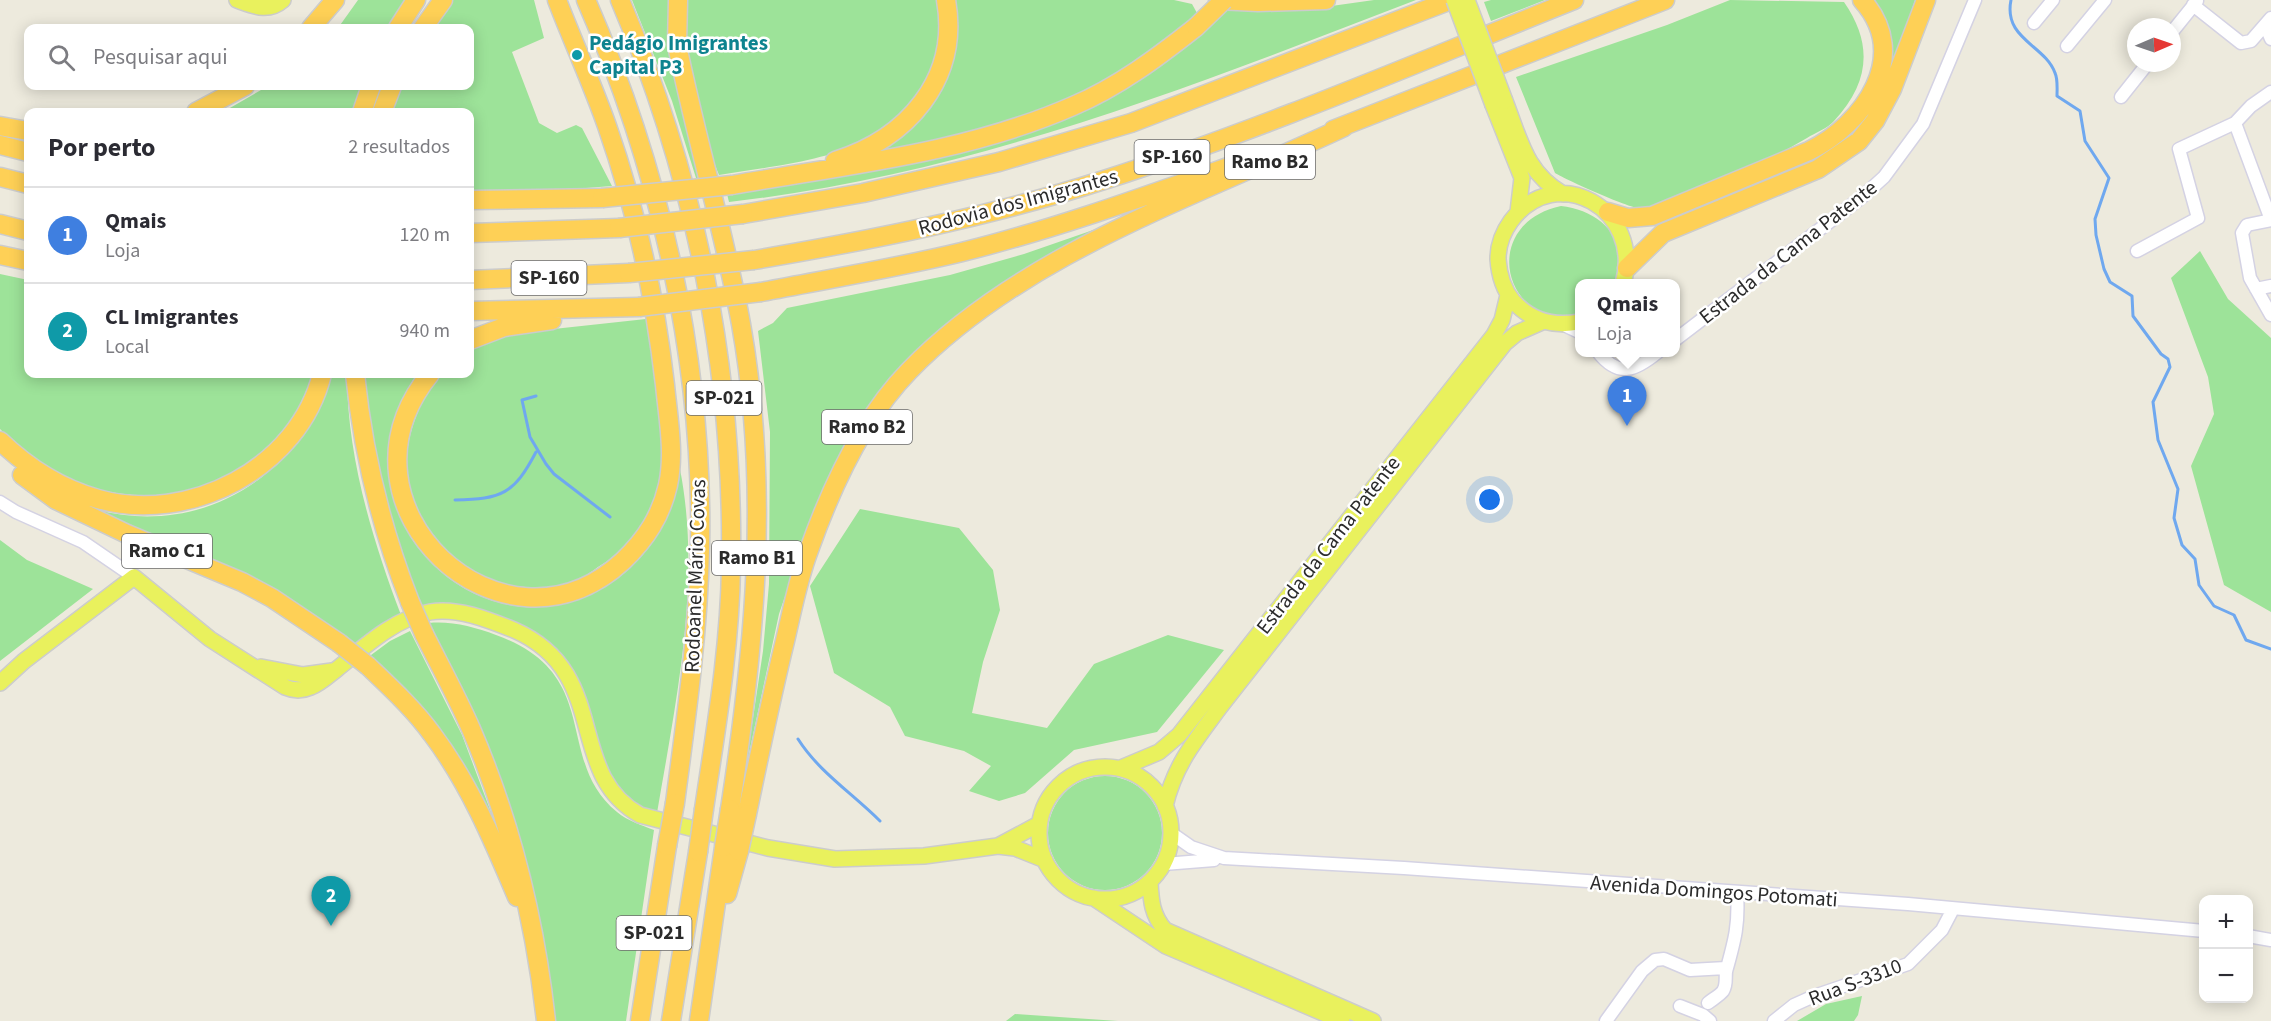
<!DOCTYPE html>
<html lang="pt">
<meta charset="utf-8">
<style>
body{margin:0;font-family:"Source Sans 3",sans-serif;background:#f7f7f7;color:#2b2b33}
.controls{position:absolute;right:18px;bottom:18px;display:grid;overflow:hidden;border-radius:12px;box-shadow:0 3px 15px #0003}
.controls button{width:54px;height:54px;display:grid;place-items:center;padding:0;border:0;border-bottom:2px solid #e1e1e2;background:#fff;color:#2b2b33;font:30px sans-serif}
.compass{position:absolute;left:2127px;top:18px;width:54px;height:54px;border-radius:50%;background:#fff;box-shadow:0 3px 15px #0003;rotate:88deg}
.you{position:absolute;left:1490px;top:500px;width:21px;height:21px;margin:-15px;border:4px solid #fff;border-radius:50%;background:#1a73e8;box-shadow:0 0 0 9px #1a73e833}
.badge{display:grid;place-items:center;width:39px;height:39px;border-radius:50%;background:#503cfa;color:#fff;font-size:20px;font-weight:700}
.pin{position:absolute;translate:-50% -50px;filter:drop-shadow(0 2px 3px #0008)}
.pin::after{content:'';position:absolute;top:32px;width:21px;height:18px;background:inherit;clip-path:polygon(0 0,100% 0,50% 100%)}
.popup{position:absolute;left:1575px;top:279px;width:105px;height:78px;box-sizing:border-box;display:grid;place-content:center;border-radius:12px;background:#fff;filter:drop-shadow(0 2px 4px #0005);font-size:20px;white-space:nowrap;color:#7c7c81}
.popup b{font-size:22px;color:#2b2b33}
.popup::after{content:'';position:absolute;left:50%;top:100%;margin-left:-12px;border:12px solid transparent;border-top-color:#fff}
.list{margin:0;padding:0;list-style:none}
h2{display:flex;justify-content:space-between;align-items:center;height:78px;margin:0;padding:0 24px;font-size:26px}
h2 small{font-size:20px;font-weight:400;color:#7c7c81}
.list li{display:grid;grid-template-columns:39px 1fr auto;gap:18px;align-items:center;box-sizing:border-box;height:96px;padding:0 24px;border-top:2px solid #e1e1e2}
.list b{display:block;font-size:22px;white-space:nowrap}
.list p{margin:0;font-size:20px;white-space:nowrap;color:#7c7c81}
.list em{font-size:20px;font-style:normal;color:#7c7c81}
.icon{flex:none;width:33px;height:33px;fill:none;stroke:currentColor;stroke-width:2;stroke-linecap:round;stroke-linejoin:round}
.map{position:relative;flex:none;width:2271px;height:1021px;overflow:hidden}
.search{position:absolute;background:#fff;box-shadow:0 3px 15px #0003;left:24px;top:24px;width:450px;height:66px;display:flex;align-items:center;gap:15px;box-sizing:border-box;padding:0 21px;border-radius:12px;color:#7c7c81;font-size:22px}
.panel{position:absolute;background:#fff;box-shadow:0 3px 15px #0003;left:24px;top:108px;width:450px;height:270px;border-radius:12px}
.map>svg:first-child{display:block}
</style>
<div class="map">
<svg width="2271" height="1021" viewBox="0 0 2271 1021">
<rect width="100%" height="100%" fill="#edeadd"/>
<path fill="#9de399" d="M358,0H405L388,28H338Z
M451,0H534L544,38L512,52L539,123L557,133L576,125L582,128L612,186L547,191L470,193V112H388L398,86H470V28H430Z
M632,0H669V55L703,178H696L672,101Z
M682,0H938C943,24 939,45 931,68C902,157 797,162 719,175L707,145L689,84Z
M950,0H1174L1192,4L1197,13C1141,72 1061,107 984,131C947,142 906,147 868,155L929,103Z
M1374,0H1416C1193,86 969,175 729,202L727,194L1034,127L1227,9L1296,11Z
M1491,0H1545L1491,21L1484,2Z
M1730,0L1844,2C1873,44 1870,82 1834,121C1828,128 1815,133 1807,138C1770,160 1732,178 1691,191C1679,194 1652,208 1644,209C1632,210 1567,180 1555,173L1516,77L1667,25Z
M1874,0H1915L1888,81L1887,26Z
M268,86H361L352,112H223Z
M1561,206C1601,210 1633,242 1615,283L1579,284V315C1504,331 1477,224 1561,206Z
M1148,211L1057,256L905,367L799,555L779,614L745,772L763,651L769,584L770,432L758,331L773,323L787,308L950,275L1024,254Z
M2200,251L2228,299L2271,338V612L2224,585L2191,466L2214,414L2208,377L2171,278Z
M0,274L28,280V374H313C303,401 289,431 266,451C206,502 117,510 49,469C31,458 15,444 0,429Z
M646,319C654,366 669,436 660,482C652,519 630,548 598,567C591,572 583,578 575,581C537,595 484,586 454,560C447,554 442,545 437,539C431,531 421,523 417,514C395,468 410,411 441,374H470V350L506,336L526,332Z
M329,374H347C347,456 372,539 401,615L353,646L159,539L97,510C155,525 214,514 262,477C272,468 284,459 291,448C306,424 316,398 329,374Z
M360,374H417C316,520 503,684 630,568C660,540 674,509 680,469C702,582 676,701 657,813C647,809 637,806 629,799C574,753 613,670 522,626C492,611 452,612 419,607L384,508Z
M860,509L959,528L993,570L1000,610L983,662L972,713L1047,728L1094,664L1168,635L1224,650L1157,732L1074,750L1025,793L999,801L969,791L991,766L964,751L905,736L890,707L834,673L810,586Z
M0,540L27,560L93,589L0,661Z
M429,623C452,621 474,627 496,635C605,674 553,760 617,812C628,821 641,825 654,830L626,1021H555L544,957Z
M410,631L462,735L503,844L367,658L390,641Z
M1048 833a57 57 0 1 1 114 0a57 57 0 1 1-114 0Z
M1862,996L1858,1015L1854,1021H1797L1826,1004Z
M1015,1014L1118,1021H1119H1006Z"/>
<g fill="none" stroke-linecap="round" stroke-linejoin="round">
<path stroke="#6fa8ef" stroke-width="3" d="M2011,0C2003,39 2045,45 2055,73C2058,79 2057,89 2057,96L2080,111L2085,141L2109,178L2095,219L2096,235L2104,269L2110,282L2132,296L2133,316L2161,354L2168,359L2170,367L2153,402L2158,440L2178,489L2174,518L2182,545L2195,559L2199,585L2214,606L2234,615L2246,640L2271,649
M536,396L522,400L530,437L546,464L554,474L610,517
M455,500C502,499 514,494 536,452
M798,739C819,772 852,793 880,821"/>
<g stroke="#d4d2e3" stroke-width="15">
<path id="minor" d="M2193,5L2241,43L2251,41L2271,18
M2034,23L2053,0
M2265,25L2271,39
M2172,32L2197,1
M2067,46L2105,0
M2121,97L2148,63
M2235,123L2271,220
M2271,220L2247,225L2242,233L2250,278L2271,315
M2137,251L2198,218L2179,149L2235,123L2251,106L2271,92
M2256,289L2271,286
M1564,325L1579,332
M1675,340L1862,197L1884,177L1923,124L1975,0
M1598,352C1619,379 1636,370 1658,352
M0,502L16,512L83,542L134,577
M1171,833L1191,847L1224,858L1404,868L1908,904L2204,931
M1164,864L1214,860
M2248,936L2271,940
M1708,1003C1713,999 1720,995 1723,991C1728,983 1724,975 1727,968C1735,939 1739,924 1737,893
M1680,1006L1703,1015L1710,1021
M1606,1021L1642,971L1655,960L1664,959L1690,970L1726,968
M1774,1021L1794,1005L1814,996L1908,964L1942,930L1953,909"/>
</g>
<g stroke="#ccc" stroke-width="18">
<path id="major" d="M237,0C254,6 268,13 283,0
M1505,101C1520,139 1525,172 1563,194
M1493,105L1522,178L1518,212
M1579,322C1553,327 1531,321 1513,301C1503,289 1499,274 1498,259C1498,245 1503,232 1511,221C1556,160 1644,209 1623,284
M261,667L303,675L332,671
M0,683L24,661L134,577L210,639L285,687C294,691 302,691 311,687C321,683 329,675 337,669C364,647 395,618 430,612C457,607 489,620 514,630C612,673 564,773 640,815L768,848L835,859L924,856L998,846L1015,848L1045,860
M1039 833a66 66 0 1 1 132 0a66 66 0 1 1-132 0Z
M1121,768L1159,752L1179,735L1494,335L1502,320L1508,295
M1165,806C1175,764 1195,741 1220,707L1505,343L1517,333L1542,322
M998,846L1039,824
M1150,882C1151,901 1152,915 1165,930L1373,1021
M1094,898L1166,946L1342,1021"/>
</g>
<g stroke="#ccc" stroke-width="21">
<path id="highway" d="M586,0C661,171 704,363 700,550C698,635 686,719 675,803
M620,0C696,179 734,371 731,566C730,648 716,728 704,809
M678,0L677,45C696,139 724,230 741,324C770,487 755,647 730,809
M1218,0L1258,2L1326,0
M311,28L335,0
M398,28L416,0
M423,28L443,0
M196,112L245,86
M362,112L371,86
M382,112L392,86
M0,126L28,131
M1333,130L1665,0
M0,145L28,152
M835,161C907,139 960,79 946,0
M0,177L28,184
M732,185C847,165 966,153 1073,106C1118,87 1158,57 1196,27
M470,200L602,198
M1608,212L1628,218L1652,216L1809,151C1864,124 1912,56 1862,0
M743,214L863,193L999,162L1131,123L1451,0
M0,224L28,231
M470,233L619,228
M0,255L28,261
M754,260C872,240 989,217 1104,180C1263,129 1419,62 1574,0
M1627,268L1663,233L1818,169L1859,141L1875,121L1892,89L1926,0
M470,280L629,273
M761,292C828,279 896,268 962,252C1059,228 1154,193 1248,160
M470,311L639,307
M470,340L504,327L552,320
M355,374C363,453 381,528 410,602
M430,374C323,506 503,672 623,561C646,539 661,516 668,485C675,453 668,417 665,385C655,298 636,209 607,126C592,83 573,42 557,0
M0,441C28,468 59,488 98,499C189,525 299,468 322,374
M22,475L56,500L127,534L242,582L272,598L339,643
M424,634C440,666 457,697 471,729C511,822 535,921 546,1021
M368,666C390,687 414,709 432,734C469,783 493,840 517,897
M747,814C759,756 771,698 785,641C792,611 798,579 809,550C831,488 862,419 909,371C1023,253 1198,196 1344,127
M727,894L739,851
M640,1021L667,846
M671,1021L698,852
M699,1021L724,847"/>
</g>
<use href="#minor" stroke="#fff" stroke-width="12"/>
<use href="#major" stroke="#e9f15d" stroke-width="15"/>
<use href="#highway" stroke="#fed056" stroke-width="18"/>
<g stroke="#ccc" stroke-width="18" stroke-linecap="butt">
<path id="major-bridge" d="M1454,0L1493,105
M1467,0L1505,101"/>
</g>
<g stroke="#ccc" stroke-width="21" stroke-linecap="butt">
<path id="highway-bridge" d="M1196,27L1224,0
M602,198L732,185
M619,228L743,214
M629,273L754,260
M639,307L761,292
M410,602L424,634
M339,643L368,666
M667,846L675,803
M724,847L730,809
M739,851L747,814
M698,852L704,809"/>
</g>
<use href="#major-bridge" stroke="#e9f15d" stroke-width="15"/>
<use href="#highway-bridge" stroke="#fed056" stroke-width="18"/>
</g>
<circle fill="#0f9aa8" stroke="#fff" stroke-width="2" cx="577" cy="55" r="6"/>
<g text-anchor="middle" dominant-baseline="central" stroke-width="5" stroke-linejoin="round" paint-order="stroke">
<g fill="#fff" stroke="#6b6b6b" stroke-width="1.5">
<rect x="1134.5" y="140" width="75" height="34" rx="4.5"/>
<rect x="1225" y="145" width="90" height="34" rx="4.5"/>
<rect x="511.5" y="261" width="75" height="34" rx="4.5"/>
<rect x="686.5" y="381" width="75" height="34" rx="4.5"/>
<rect x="822" y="410" width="90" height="34" rx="4.5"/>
<rect x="122" y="534" width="90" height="34" rx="4.5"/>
<rect x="712" y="541" width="90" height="34" rx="4.5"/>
<rect x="616.5" y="916" width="75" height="34" rx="4.5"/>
</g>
<g font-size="20" font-weight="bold" fill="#2b2b2b">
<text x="1172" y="157">SP-160</text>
<text x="1270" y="162">Ramo B2</text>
<text x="549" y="278">SP-160</text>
<text x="724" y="398">SP-021</text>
<text x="867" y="427">Ramo B2</text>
<text x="167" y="551">Ramo C1</text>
<text x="757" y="558">Ramo B1</text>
<text x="654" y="933">SP-021</text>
</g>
<g font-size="21" font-weight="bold" fill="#0d838f" stroke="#fff" text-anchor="start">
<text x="589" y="43">Pedágio Imigrantes<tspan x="589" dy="24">Capital P3</tspan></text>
</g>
<g font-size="21" fill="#2b2b2b" stroke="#fff">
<text transform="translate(1018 202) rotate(-15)">Rodovia dos Imigrantes</text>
<text transform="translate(1788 252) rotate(-38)">Estrada da Cama Patente</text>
<text transform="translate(1328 545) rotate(-52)">Estrada da Cama Patente</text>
<text transform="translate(695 576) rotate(-88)">Rodoanel Mário Covas</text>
<text transform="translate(1714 891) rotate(4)">Avenida Domingos Potomati</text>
<text transform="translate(1855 982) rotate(-21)">Rua S-3310</text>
</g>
</g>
</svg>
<div class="controls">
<button>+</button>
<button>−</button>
</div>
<svg class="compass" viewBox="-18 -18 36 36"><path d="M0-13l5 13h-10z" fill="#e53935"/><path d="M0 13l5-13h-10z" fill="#7c7c81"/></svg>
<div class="you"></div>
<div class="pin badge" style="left:1627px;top:426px;background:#3f7fe0">1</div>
<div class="popup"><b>Qmais</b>Loja</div>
<div class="pin badge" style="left:331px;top:926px;background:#0f9aa8">2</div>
<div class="search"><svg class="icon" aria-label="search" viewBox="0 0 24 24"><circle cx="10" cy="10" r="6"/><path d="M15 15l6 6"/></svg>Pesquisar aqui</div>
<section class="panel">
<h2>Por perto<small>2 resultados</small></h2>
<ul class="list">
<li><span class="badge" style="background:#3f7fe0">1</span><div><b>Qmais</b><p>Loja</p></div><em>120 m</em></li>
<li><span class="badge" style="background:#0f9aa8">2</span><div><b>CL Imigrantes</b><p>Local</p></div><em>940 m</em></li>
</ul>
</section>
</div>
